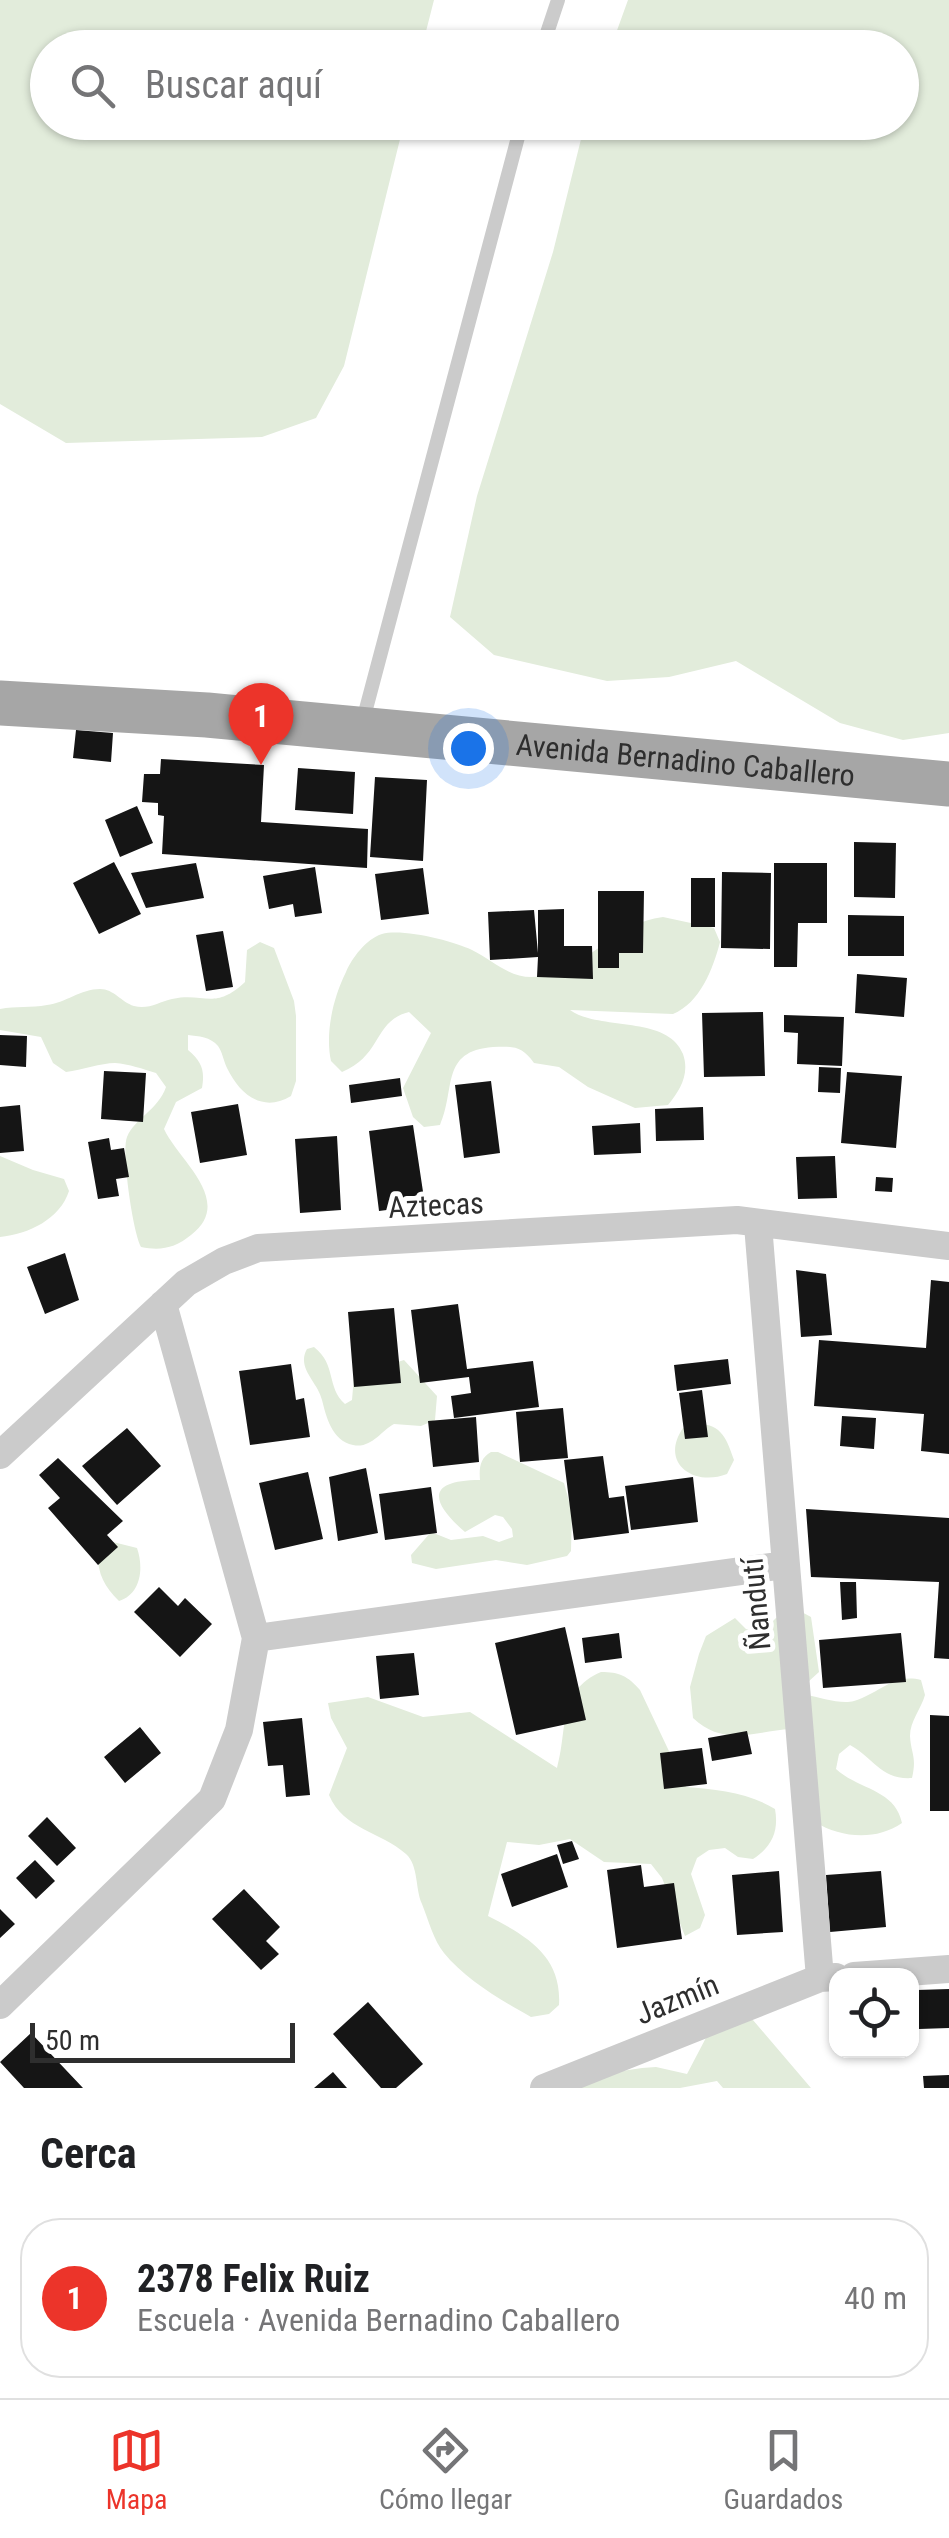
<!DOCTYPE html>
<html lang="es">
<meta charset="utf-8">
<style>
body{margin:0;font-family:"Roboto Condensed",sans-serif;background:#f2f2f2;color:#202124}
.controls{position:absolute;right:30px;bottom:30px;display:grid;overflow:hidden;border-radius:20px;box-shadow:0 2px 8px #0004}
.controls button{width:90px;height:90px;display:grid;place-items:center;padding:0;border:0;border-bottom:2px solid #e0e0e0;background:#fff;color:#202124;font:50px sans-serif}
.scale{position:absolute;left:30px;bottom:25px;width:265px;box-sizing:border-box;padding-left:10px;border:5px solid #2e2e2e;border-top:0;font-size:28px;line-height:35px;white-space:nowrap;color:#2e2e2e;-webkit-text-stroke:8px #fff;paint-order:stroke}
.you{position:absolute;left:468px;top:748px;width:35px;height:35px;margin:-25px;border:8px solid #fff;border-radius:50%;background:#1a73e8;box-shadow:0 0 0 15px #1a73e833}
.badge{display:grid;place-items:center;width:65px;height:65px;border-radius:50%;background:#ec342a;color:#fff;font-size:32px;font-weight:700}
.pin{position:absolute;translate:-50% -82px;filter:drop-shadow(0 2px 5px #0008)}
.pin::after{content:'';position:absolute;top:52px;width:35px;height:30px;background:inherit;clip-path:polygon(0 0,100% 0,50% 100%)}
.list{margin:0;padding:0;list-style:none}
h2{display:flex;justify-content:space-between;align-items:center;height:130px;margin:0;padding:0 40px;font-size:42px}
h2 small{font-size:32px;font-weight:400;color:#757577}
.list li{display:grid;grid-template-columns:65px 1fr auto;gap:30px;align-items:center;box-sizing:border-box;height:160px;margin:0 20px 20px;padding:0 20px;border:2px solid #e0e0e0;border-radius:40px}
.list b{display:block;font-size:38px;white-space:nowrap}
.list p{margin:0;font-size:32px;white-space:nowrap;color:#757577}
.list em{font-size:32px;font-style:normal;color:#757577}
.icon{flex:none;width:55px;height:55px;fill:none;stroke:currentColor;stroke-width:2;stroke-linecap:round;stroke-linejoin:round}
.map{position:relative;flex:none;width:949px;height:2088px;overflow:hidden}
.search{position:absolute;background:#fff;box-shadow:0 2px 8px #0004;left:30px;right:30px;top:30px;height:110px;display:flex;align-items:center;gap:25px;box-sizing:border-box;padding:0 35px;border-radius:55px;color:#757577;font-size:38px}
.sheet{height:310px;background:#fff}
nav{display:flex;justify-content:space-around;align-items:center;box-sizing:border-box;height:140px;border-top:2px solid #e0e0e0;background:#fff;font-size:28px;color:#757577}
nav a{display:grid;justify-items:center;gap:5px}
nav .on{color:#ec342a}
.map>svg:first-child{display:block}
</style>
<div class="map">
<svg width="949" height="2088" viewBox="0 0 949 2088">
<rect width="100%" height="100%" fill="#fff"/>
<path fill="#e2ecdb" d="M0,0H434L422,47L48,48V122L404,123L344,366L316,418L262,437L66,443L0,404Z
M628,0H949V733L903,740L840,723L736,661L669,677L607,681L494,655L450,617L477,496L553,252L585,123L902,122V48L611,47Z
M663,917L714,928L720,942C713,969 700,1003 673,1014L570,1010C599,1031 668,1015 683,1054C690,1074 680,1090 668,1105L635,1108L588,1087L559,1067L534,1063C522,1046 513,1046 493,1047C440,1051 456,1089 440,1125L424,1127L413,1117L403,1088L431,1033L409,1012C373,1021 383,1055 342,1072L331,1061C325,1033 333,998 346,972C352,958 366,939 382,934C402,928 454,941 472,950C496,962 513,982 542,976C591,966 615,923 663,917Z
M260,942L274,948L294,1001L296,1016V1081L291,1096C263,1113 240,1095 227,1068C224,1062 222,1051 218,1046C211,1037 198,1036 188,1035V1050C202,1062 205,1070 202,1088L176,1102L164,1129C179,1161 235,1201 191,1235C175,1248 161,1251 141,1247C133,1233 121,1151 127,1137C135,1118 158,1110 166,1087L156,1073C143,1069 129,1064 115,1063C101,1063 82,1070 66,1072L53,1063L41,1037L0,1030V1009C16,1006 31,1008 47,1005C65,1003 81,989 100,989C114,989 121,1002 134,1006C148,1010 159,1002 172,999C205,992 214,1011 245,982L247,950Z
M0,1156L33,1170L64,1179L69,1191C60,1219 29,1234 0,1237Z
M314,1347C337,1365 326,1387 345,1404L352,1400L354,1376L404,1360L437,1396L435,1420L421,1426L394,1424C381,1431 371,1449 353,1445C332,1441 326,1416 322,1400C318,1382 296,1368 307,1349Z
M698,1424C722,1424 727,1440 734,1460L727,1474C694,1487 659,1463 683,1428Z
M491,1452H498L564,1483L572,1512L571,1551L567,1556L527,1565L496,1560L436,1569L412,1563L411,1555L431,1532L451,1540L483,1536L499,1542L513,1537L512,1529L503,1517L495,1515L465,1532C430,1502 426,1480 480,1480C479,1468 480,1458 491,1452Z
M113,1542L137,1548C144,1568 141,1594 119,1601C101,1584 95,1566 99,1543Z
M798,1610L811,1617L819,1672L808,1682L806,1695C820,1697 841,1705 854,1701C879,1694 893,1673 921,1680L925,1695C921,1709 910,1721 910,1736C911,1754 917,1756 912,1778C881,1780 874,1758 850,1745L839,1754L836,1769C859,1790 895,1789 902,1823C876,1841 841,1838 815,1822L791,1729C756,1731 723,1747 693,1718L690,1687L699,1654L706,1636L735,1618L746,1629L760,1634L782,1612Z
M601,1672C619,1672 628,1676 640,1690L686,1787C716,1789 749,1793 775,1809C779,1831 772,1847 753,1859L738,1857L725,1848L709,1850L697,1858L691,1874L705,1915L700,1928L685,1936L662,1878L651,1864L604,1862L570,1839L539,1845L507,1842L488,1916C527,1936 562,1956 559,2005L549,2014L531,2017C502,2001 465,1979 444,1953C434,1941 428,1919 422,1904C415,1889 419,1866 406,1854C380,1831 344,1830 329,1795L347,1748L331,1718L328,1703L368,1697L423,1717L470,1712L557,1768C568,1730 557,1691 601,1672Z
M747,2013L811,2088H723L717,2081L680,2088H577L595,2075L642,2068L656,2067L687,2074L709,2032Z"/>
<path fill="#151515" d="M76,730L113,733L111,762L73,758Z
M161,759L264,765L261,822L368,829L367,868L162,854L164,816L158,815V803L142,802L144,774H160Z
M298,768L355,772L353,814L295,810Z
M375,777L427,780L423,861L370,857Z
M137,806L153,843L120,857L105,820Z
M854,842L896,843L895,898L854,897Z
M114,862L141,914L99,934L73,883Z
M196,863L204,898L146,908L131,873Z
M774,863H827V923H798L797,967H774Z
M315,867L322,913L295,917L293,904L269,909L263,876Z
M423,868L429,914L381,920L375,874Z
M722,872L771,873L770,949L721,948Z
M691,878H715V927H691Z
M598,891H644L643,953H619V968H598Z
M564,909V946H592L593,979L537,977L538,957L490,960L488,912L534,910L538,953V910Z
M848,915L904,916V956H848Z
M223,931L233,987L206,991L196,935Z
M857,974L907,978L904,1017L855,1013Z
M763,1012L765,1076L704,1077L702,1013Z
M784,1015L844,1017L842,1066L797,1064L798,1033L784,1032Z
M0,1035L27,1036L26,1067L0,1065Z
M819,1067L841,1068L840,1093L818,1092Z
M104,1071L146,1073L143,1122L101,1119Z
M847,1072L902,1076L896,1148L841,1143Z
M400,1078L402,1096L351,1103L349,1085Z
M491,1081L500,1153L464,1158L455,1085Z
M238,1104L247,1155L200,1163L191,1112Z
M20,1105L24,1151L0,1153V1107Z
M703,1107L704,1140L656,1141L655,1109Z
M640,1123L641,1153L594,1155L592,1126Z
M413,1125L425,1205L379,1211L369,1131Z
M337,1136L341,1210L300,1213L295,1139Z
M109,1138L111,1150L124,1148L129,1177L116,1179L119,1196L98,1199L88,1142Z
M835,1156L837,1198L798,1199L796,1157Z
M876,1177L893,1178L892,1192L875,1191Z
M65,1253L79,1300L45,1314L27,1267Z
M796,1270L826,1274L832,1335L801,1337Z
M931,1280L949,1282V1454L921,1451L924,1414L814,1406L819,1340L926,1348Z
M458,1304L467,1369L533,1361L539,1407L454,1418L451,1396L471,1393L469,1377L420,1383L411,1310Z
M394,1308L401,1383L354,1387L348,1312Z
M728,1359L731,1384L677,1391L674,1365Z
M291,1364L296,1400L304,1398L310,1437L250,1445L239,1371Z
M702,1390L708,1437L685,1439L679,1393Z
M563,1408L568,1458L520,1462L516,1412Z
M842,1416L876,1418L874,1449L840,1446Z
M476,1417L479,1462L433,1467L428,1421Z
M127,1428L161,1466L117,1505L82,1466Z
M603,1456L609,1498L624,1496L629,1533L574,1540L564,1460Z
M58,1458L123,1521L107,1535L118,1547L98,1565L48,1508L60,1498L39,1475Z
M366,1468L378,1533L338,1541L329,1477Z
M308,1472L323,1539L275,1550L259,1483Z
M693,1477L698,1522L631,1530L625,1486Z
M431,1487L437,1533L385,1540L379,1494Z
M806,1509L949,1518V1659L934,1658L939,1582L811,1577Z
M840,1582H856L857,1618L842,1620Z
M159,1587L178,1606L185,1598L212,1624L180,1657L134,1612Z
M565,1627L586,1720L516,1735L495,1643Z
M619,1633L622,1658L585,1663L582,1638Z
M901,1633L906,1682L823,1688L819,1640Z
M414,1653L419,1695L380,1699L376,1656Z
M930,1715L949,1716V1811H930Z
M302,1718L310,1795L286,1797L283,1765L268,1766L263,1722Z
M140,1727L161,1753L125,1783L104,1757Z
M747,1731L752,1754L712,1761L708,1738Z
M702,1748L707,1784L664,1789L660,1753Z
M47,1817L76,1848L57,1866L28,1836Z
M572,1841L579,1859L563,1864L557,1845Z
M557,1854L568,1887L512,1907L501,1874Z
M35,1860L55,1881L36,1899L16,1878Z
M641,1865L644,1887L674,1883L682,1939L617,1948L607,1870Z
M779,1871L783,1932L737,1935L732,1875Z
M881,1871L886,1927L830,1932L826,1875Z
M244,1889L280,1927L266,1941L279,1954L261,1970L212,1919Z
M0,1909L15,1924L0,1938Z
M949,1989V2028L919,2029L917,1990Z
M368,2002L423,2064L396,2088H381L333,2034Z
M31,2033L83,2088H24L0,2062Z
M333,2072L347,2088H314Z
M949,2075V2088H924L923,2076Z"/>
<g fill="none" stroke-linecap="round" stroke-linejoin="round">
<path stroke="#cbcbcb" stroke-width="14" d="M542,48L558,0
M362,724L522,122"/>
<path stroke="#cbcbcb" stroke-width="28" d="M758,1225L820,1978
M0,1455L186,1283L224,1261L258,1248L737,1220L949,1246
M256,1638L785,1565
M854,1976L949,1969
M0,2005L212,1799L239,1730L256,1638L163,1304
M544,2088L820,1978L836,1977"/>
<path stroke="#a6a6a6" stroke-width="45" id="s1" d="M0,703L207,715L949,784"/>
</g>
<g text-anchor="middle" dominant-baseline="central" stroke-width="10" stroke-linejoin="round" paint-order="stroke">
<g font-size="30" fill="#2e2e2e" stroke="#fff">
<text stroke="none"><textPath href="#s1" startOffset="688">Avenida Bernadino Caballero</textPath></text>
<text transform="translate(436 1205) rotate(-3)">Aztecas</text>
<text transform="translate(756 1604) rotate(-95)">Ñandutí</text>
<text transform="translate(677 1999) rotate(-22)">Jazmín</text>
</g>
</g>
</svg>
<div class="controls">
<button><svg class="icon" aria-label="locate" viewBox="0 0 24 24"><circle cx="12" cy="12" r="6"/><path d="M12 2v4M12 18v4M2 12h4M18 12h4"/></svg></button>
</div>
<div class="scale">50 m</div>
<div class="you"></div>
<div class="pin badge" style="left:261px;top:765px">1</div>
<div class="search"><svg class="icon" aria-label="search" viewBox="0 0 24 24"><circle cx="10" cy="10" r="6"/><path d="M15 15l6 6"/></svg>Buscar aquí</div>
</div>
<section class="sheet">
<h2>Cerca<small></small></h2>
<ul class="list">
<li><span class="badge">1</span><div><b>2378 Felix Ruiz</b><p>Escuela · Avenida Bernadino Caballero</p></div><em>40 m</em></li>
</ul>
</section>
<nav>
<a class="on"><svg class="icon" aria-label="map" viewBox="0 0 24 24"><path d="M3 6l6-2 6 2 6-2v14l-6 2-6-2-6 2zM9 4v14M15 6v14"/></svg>Mapa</a>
<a><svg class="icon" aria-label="directions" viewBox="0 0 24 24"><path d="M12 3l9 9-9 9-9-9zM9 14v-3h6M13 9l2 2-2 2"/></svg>Cómo llegar</a>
<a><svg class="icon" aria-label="saved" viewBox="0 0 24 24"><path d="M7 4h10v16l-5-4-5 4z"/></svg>Guardados</a>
</nav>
